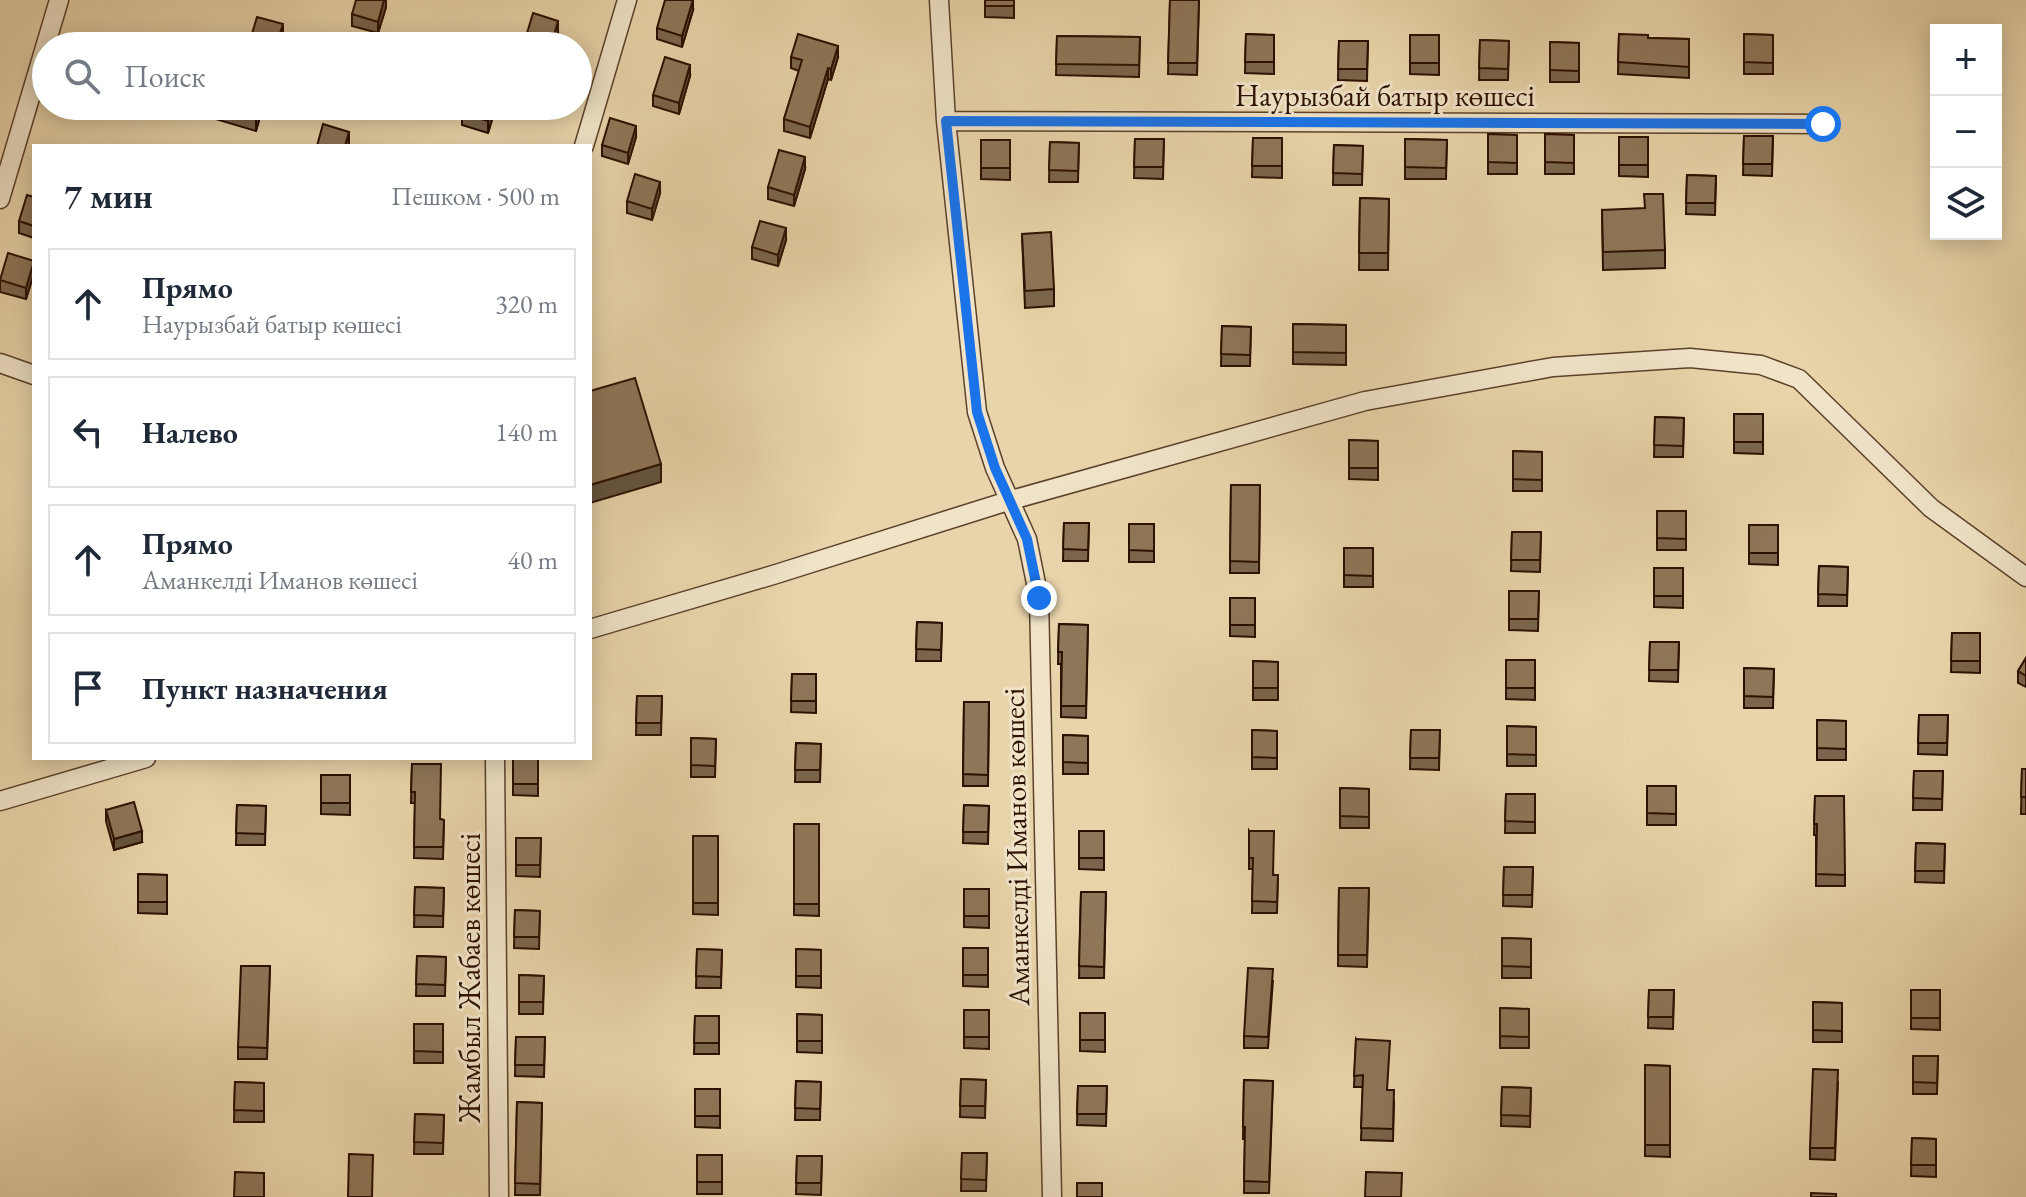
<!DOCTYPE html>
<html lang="ru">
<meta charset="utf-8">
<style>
body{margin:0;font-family:"EB Garamond",serif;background:#f6f6f7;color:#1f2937}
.controls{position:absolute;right:24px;top:24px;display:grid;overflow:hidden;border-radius:0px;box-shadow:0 4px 20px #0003}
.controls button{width:72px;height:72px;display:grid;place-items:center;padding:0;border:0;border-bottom:2px solid #e0e1e3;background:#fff;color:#1f2937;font:40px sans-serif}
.stop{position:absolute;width:24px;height:24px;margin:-18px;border:6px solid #1a73e8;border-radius:50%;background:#fff}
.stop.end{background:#1a73e8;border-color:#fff;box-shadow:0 2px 8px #0008}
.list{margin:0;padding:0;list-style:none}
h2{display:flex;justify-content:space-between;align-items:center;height:104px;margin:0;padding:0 32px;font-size:34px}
h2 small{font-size:26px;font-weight:400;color:#747a83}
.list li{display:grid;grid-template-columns:52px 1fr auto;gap:24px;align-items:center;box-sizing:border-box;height:112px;margin:0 16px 16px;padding:0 16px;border:2px solid #e0e1e3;border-radius:0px}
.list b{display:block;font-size:30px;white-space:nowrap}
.list p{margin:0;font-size:26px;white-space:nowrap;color:#747a83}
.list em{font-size:26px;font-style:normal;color:#747a83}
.icon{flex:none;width:44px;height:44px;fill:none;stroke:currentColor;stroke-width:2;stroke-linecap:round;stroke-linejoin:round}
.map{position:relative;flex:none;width:2026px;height:1197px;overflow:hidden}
.search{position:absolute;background:#fff;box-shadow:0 4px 20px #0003;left:32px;top:32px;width:560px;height:88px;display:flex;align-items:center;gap:20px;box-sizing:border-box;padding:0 28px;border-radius:44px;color:#747a83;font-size:30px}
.panel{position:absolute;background:#fff;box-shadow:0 4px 20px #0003;left:32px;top:144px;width:560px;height:616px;border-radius:0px}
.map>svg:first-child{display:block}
</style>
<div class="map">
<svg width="2026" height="1197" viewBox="0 0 2026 1197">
<rect width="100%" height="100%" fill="#e8d4aa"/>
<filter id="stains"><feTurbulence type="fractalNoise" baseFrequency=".0025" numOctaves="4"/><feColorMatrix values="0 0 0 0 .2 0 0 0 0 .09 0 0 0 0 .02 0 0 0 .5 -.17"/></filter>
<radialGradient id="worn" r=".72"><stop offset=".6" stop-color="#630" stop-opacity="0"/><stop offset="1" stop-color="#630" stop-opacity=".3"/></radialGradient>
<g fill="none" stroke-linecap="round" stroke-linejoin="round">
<g stroke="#5b412a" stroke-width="21">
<path id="minor" d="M939,0L946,121L977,412L995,468L1027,539L1039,598L1052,1197
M946,121L1823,124
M584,146L627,0
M0,199L59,0
M0,363L34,375
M590,629L773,575L1008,501L1365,401L1553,367L1690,358L1761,365L1799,379L1931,508L2026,577
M495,758L499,1197
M0,801L146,758"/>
</g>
<use href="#minor" stroke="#f0e3c8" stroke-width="18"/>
</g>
<path fill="#7a654c" stroke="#2c1000" stroke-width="2" d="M386,0V7L378,33L352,26V14Z
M985,0H1014V18L985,17Z
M1170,0H1199L1197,75L1168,74Z
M693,10L682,47L657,39V28Z
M558,33L554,46H525V40Z
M1246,34L1274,35V74L1245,73Z
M1619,34L1648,38L1689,39V78L1618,74Z
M1744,34L1773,35V74H1744Z
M1410,35H1439V75L1410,74Z
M1057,36L1140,37L1139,77L1056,75Z
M1480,40L1509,41L1508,80H1479Z
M1339,41H1368L1367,81L1338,80Z
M1550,42L1579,43V82H1550Z
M791,57H838L831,80L828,79L810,138L784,131V119L799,71L791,68Z
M690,76L679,114L653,106V95Z
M209,106H263L256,131L209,117Z
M465,106H496L488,133L462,125V113Z
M1488,134L1517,135V174H1488Z
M1545,134L1574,135V174H1545Z
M1744,136H1773L1772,176L1743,175Z
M636,137L628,164L602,156V145Z
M1619,137H1648V177L1619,176Z
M1253,138H1282V178L1252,177Z
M1135,139H1164L1163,179L1134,178Z
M1405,139L1447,140L1446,179H1405Z
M981,140H1010V180L981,179Z
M1050,142L1079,143L1078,182H1049Z
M1334,145L1363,146L1362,185H1333Z
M805,169L794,206L768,199V187Z
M1687,175L1716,176L1715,215L1686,214Z
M660,193L652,220L627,213V201Z
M34,197V238L19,233V221Z
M1360,198L1389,199L1388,270H1359Z
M1602,210L1665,250V268L1603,270Z
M1022,234L1054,289V306L1025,308Z
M786,240L778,266L752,259V247Z
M34,273L26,299L0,292V280Z
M1293,324L1346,325V365L1293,364Z
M1222,326L1251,327L1250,366H1221Z
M1734,414H1763V454L1734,453Z
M1655,417L1684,418L1683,457H1654Z
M1349,440L1378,441V480L1349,479Z
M1513,451L1542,452V491H1513Z
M1231,485H1260L1259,573H1230Z
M1657,511H1686V550H1657Z
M1064,523H1089L1088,561H1063Z
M1129,524H1154V562H1129Z
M1749,525H1778V565L1749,564Z
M1512,532H1541L1540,572L1511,571Z
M1344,548H1373V587H1344Z
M1819,566L1848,567L1847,606H1818Z
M1654,568H1683V608L1654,607Z
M1509,591H1539L1538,631L1509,630Z
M1230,598H1255V637L1230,636Z
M917,622L942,623L941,661H916Z
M1059,624L1088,625L1086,718L1061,717V664H1058Z
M1952,633H1980V673L1951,672Z
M1650,642H1679L1678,682L1649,681Z
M2026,658V687L2018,683V671Z
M1506,660H1535V700L1506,699Z
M1253,661L1278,662V700H1253Z
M1744,668L1774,669L1773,708H1744Z
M792,674H816V713L791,712Z
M637,696H662L661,735H636Z
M964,702H989L988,786H963Z
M1919,715H1948L1947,755L1918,754Z
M1817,720L1846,721V760H1817Z
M1507,726L1536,727V766H1507Z
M1252,730L1277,731V769H1252Z
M1411,730H1440L1439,770L1410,769Z
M1063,735L1088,736V774H1063Z
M691,738L716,739L715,777H691Z
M796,743L821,744L820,782H795Z
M513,758H538V796L513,795Z
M412,764L440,819L444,820L443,859L414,858L415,803H411Z
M2022,769H2026V814H2021Z
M1914,771H1943L1942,810H1913Z
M321,775H350V815L321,814Z
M1647,786H1676V825H1647Z
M1340,788L1369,789V828H1340Z
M1506,794H1535V833H1505Z
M1815,796L1845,875V886H1816V835H1814Z
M237,805L266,806L265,845H236Z
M964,805L989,806L988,844L963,843Z
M106,810L142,842L114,850L106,821Z
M794,824H819V916L794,915Z
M1079,831H1104V870L1079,869Z
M1249,831L1274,875H1278L1277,913H1252L1253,869H1249Z
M693,836H718V915L693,914Z
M516,838H541L540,877L516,876Z
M1916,843L1945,844L1944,883L1915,882Z
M1504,867H1533L1532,907L1503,906Z
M138,874L167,875V914L138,913Z
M415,887L444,888L443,927H414Z
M1339,888H1369L1367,967L1338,966Z
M964,889H989V928L964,927Z
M1081,892H1106L1104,978H1079Z
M515,910L540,911L539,949L514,948Z
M1502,938L1531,939V978H1502Z
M963,948H988V987L963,986Z
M697,949L722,950L721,988H696Z
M796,949L821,950V988L796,987Z
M417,956L446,957L445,996H416Z
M270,966L267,1059H238V1047Z
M519,975L544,976L543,1014H519Z
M1273,980L1268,1048H1244V1036Z
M1649,990H1674L1673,1029L1648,1028Z
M1911,990H1940V1030L1911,1029Z
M1813,1002L1842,1003V1042H1813Z
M1500,1008L1529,1009V1048H1500Z
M964,1010H989V1049L964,1048Z
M1080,1013H1105V1052L1080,1051Z
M797,1014L822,1015V1053L797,1052Z
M695,1016H719V1054H694Z
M414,1024H443V1063H414Z
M516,1037H545L544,1077L515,1076Z
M1356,1039L1394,1101L1393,1141L1361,1140L1363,1087H1354Z
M1913,1056H1938L1937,1094H1913Z
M1645,1065L1670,1066V1157L1645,1156Z
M961,1079L986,1080L985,1118L960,1117Z
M1244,1080L1273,1081L1269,1193H1244L1245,1139H1243Z
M796,1081L821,1082L820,1120H795Z
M1838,1081L1835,1160L1810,1159V1148Z
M235,1082L264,1083V1122H234Z
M1078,1086H1107L1106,1126L1077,1125Z
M1502,1087L1531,1088L1530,1127L1501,1126Z
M695,1089H720V1128L695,1127Z
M517,1102L542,1103L540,1195H515Z
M415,1114L444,1115L443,1154H414Z
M1912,1138L1936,1139V1177L1911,1176Z
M962,1153H987L986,1191H961Z
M697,1155H722V1194H697Z
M797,1156H822L821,1195L796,1194Z"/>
<path fill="#63533e" stroke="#2c1000" stroke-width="2" d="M384,0H386V7L378,33V22Z
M693,0V10L682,47V36Z
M558,21V33L554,46H551Z
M283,24V36L280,46H276Z
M838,46V57L831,80V69Z
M690,65V76L679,114V103Z
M828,68V79L810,138V127Z
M260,106H263L256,131V119Z
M493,106H496L488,133V121Z
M636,126V137L628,164V153Z
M349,132V144L348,146H345Z
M805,157V169L794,206V195Z
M660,182V193L652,220V209Z
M786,228V240L778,266V255Z
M34,261V273L26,299V288Z
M661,464V482L590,503V485Z
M142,831V842L114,850V839Z"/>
<path fill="#8e7658" stroke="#2c1000" stroke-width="2" d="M356,0H384L378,22L352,14Z
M665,0H693L682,36L657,28Z
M985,0H1014V6H985Z
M1170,0H1199L1197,63H1168Z
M533,13L558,21L551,46H545L525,40Z
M257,17L283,24L276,46H257L249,44Z
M798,34L838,46L831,69L828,68L810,127L784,119L802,60L791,57Z
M1246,34L1274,35V62H1245Z
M1619,34L1648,35V38L1689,39V67L1618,62Z
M1744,34L1773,35V63L1744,62Z
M1410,35H1439V63H1410Z
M1057,36L1140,37L1139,65L1056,64Z
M1480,40L1509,41L1508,69L1479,68Z
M1339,41H1368L1367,69H1338Z
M1550,42L1579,43V71L1550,70Z
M665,57L690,65L679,103L653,95Z
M211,106H260L256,119Z
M465,106H493L488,121L462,113Z
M610,118L636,126L628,153L602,145Z
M323,124L349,132L345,146H317Z
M1488,134L1517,135V163L1488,162Z
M1545,134L1574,135V163L1545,162Z
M1744,136H1773L1772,164H1743Z
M1619,137H1648V165H1619Z
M1253,138H1282V166H1252Z
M1135,139H1164L1163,167H1134Z
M1405,139L1447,140L1446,168L1405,167Z
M981,140H1010V168H981Z
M1050,142L1079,143L1078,171L1049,170Z
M1334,145L1363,146L1362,174L1333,173Z
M779,150L805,157L794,195L768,187Z
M635,174L660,182L652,209L627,201Z
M1687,175L1716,176L1715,203H1686Z
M1644,194H1663L1665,250L1603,252L1602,210L1645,208Z
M27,195L34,197V226L19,221Z
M1360,198L1389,199L1388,253H1359Z
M760,221L786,228L778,255L752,247Z
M1051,232L1054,289L1025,291L1022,234Z
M8,253L34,261L26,288L0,280Z
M1293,324L1346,325V353L1293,352Z
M1222,326L1251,327L1250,355L1221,354Z
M635,378L661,464L590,485V391Z
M1734,414H1763V442H1734Z
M1655,417L1684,418L1683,446L1654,445Z
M1349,440L1378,441V468H1349Z
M1513,451L1542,452V480L1513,479Z
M1231,485H1260L1259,562L1230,561Z
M1657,511H1686V539L1657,538Z
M1064,523H1089L1088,550L1063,549Z
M1129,524H1154V551L1129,550Z
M1749,525H1778V553H1749Z
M1512,532H1541L1540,560H1511Z
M1344,548H1373V576L1344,575Z
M1819,566L1848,567L1847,595L1818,594Z
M1654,568H1683V596H1654Z
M1509,591H1539L1538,619H1509Z
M1230,598H1255V625H1230Z
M917,622L942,623L941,650L916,649Z
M1059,624L1088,625L1086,706H1061L1062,652H1058Z
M1952,633H1980V661H1951Z
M1650,642H1679L1678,670H1649Z
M2026,658V676L2018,671Z
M1506,660H1535V688H1506Z
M1253,661L1278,662V688H1253Z
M1744,668L1774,669L1773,697L1744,696Z
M792,674H816V701H791Z
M637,696H662L661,723H636Z
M964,702H989L988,775L963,774Z
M1919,715H1948L1947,743H1918Z
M1817,720L1846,721V749L1817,748Z
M1507,726L1536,727V755L1507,754Z
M1252,730L1277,731V758L1252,757Z
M1411,730H1440L1439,758H1410Z
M1063,735L1088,736V763L1063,762Z
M691,738L716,739L715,766L691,765Z
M796,743L821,744L820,770H795Z
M513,758H538V784H513Z
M412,764H441L440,819L444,820L443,847H414L415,792H411Z
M2022,769H2026V797H2021Z
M1914,771H1943L1942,799L1913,798Z
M321,775H350V803H321Z
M1647,786H1676V814L1647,813Z
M1340,788L1369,789V817L1340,816Z
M1506,794H1535V822L1505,821Z
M1815,796H1844L1845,875L1816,874L1817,824H1814Z
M134,802L142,831L114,839L106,810Z
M237,805L266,806L265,834L236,833Z
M964,805L989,806L988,832H963Z
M794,824H819V904H794Z
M1079,831H1104V858H1079Z
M1249,831H1274L1273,875H1278L1277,902L1252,901L1253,858H1249Z
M693,836H718V903H693Z
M516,838H541L540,865H516Z
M1916,843L1945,844L1944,871H1915Z
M1504,867H1533L1532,895H1503Z
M138,874L167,875V902H138Z
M415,887L444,888L443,916L414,915Z
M1339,888H1369L1367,955H1338Z
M964,889H989V916H964Z
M1081,892H1106L1104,967L1079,966Z
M515,910L540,911L539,937H514Z
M1502,938L1531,939V967L1502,966Z
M963,948H988V975H963Z
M697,949L722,950L721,977L696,976Z
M796,949L821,950V976H796Z
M417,956L446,957L445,985L416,984Z
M241,966H270L267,1048L238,1047Z
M1248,968L1273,969L1268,1037L1244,1036Z
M519,975L544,976L543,1002H519Z
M1649,990H1674L1673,1017H1648Z
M1911,990H1940V1018H1911Z
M1813,1002L1842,1003V1031L1813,1030Z
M1500,1008L1529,1009V1037L1500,1036Z
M964,1010H989V1037H964Z
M1080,1013H1105V1040H1080Z
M797,1014L822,1015V1041H797Z
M695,1016H719V1043H694Z
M414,1024H443V1052L414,1051Z
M516,1037H545L544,1065H515Z
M1356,1039L1390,1041L1387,1090H1394L1393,1129L1361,1128L1363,1075L1354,1076Z
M1913,1056H1938L1937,1083L1913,1082Z
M1645,1065L1670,1066V1145H1645Z
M1813,1069L1838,1070L1835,1148H1810Z
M961,1079L986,1080L985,1106H960Z
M1244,1080L1273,1081L1269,1182L1244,1181L1245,1127H1243Z
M796,1081L821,1082L820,1109L795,1108Z
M235,1082L264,1083V1111L234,1110Z
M1078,1086H1107L1106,1114H1077Z
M1502,1087L1531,1088L1530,1116L1501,1115Z
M695,1089H720V1116H695Z
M517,1102L542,1103L540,1184L515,1183Z
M415,1114L444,1115L443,1143L414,1142Z
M1912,1138L1936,1139V1165H1911Z
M962,1153H987L986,1180L961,1179Z
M349,1154L373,1155L372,1197H348Z
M697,1155H722V1182H697Z
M797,1156H822L821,1183H796Z
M235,1172L264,1173V1197H234Z
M1366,1172L1402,1173L1401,1197H1365Z
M1077,1183H1102V1197H1077Z
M1811,1193L1836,1194V1197H1811Z"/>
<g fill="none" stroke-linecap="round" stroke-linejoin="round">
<path stroke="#1a73e8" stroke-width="10" d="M1039,598L1027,539L995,468L977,412L946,121L1823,124"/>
</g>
<g text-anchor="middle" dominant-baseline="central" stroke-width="6" stroke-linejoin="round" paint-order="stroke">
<g font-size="30" fill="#2c1000" stroke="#f0e3c8">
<text x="1385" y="95">Наурызбай батыр көшесі</text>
<text transform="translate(1016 847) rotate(-91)">Аманкелді Иманов көшесі</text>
<text transform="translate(469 978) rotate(-90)">Жамбыл Жабаев көшесі</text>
</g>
</g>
<rect width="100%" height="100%" filter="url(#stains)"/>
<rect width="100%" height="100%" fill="url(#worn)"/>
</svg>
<div class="controls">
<button>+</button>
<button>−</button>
<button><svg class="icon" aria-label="layers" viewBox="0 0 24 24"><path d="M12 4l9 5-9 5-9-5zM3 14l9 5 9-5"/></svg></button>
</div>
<div class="stop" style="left:1823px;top:124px"></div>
<div class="stop end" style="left:1039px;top:598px"></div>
<div class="search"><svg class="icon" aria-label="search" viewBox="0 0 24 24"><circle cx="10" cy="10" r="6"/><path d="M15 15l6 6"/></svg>Поиск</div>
<section class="panel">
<h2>7 мин<small>Пешком · 500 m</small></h2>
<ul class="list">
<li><svg class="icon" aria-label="ahead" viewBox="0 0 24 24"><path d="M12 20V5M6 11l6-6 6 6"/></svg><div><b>Прямо</b><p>Наурызбай батыр көшесі</p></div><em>320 m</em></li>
<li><svg class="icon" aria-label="left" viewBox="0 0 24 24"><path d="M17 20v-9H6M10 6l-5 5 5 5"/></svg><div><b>Налево</b></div><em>140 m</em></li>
<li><svg class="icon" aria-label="ahead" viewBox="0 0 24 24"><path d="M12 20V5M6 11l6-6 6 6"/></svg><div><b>Прямо</b><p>Аманкелді Иманов көшесі</p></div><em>40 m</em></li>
<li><svg class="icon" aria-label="arrive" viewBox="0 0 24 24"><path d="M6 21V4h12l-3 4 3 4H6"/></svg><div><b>Пункт назначения</b></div></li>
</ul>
</section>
</div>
